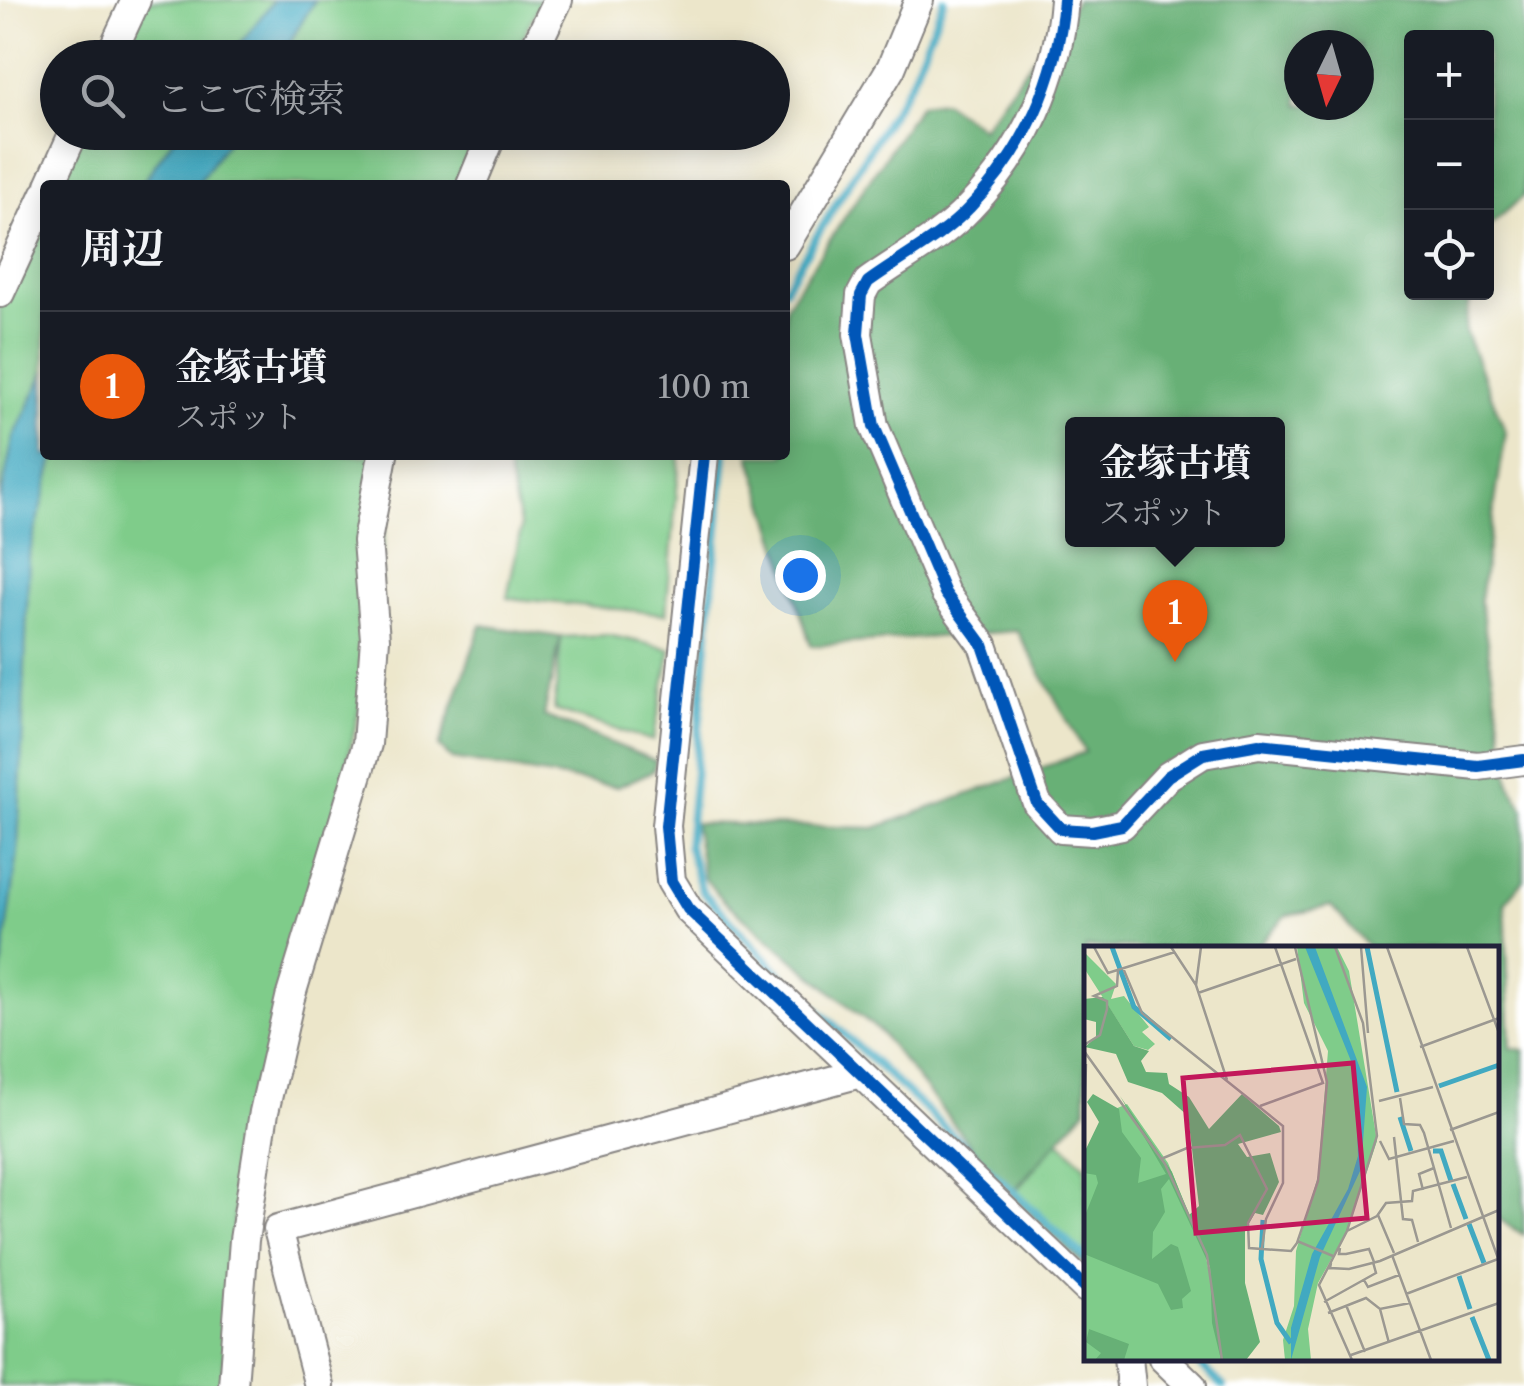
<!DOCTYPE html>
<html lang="ja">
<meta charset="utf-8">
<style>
body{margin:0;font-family:"Libre Caslon Text","Noto Serif JP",serif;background:#20242c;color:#f1f3f6}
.controls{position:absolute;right:30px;top:30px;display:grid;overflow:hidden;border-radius:10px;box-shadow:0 5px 25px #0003}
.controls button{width:90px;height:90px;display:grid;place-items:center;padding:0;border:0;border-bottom:2px solid #363941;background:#171b24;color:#f1f3f6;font:50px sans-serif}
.compass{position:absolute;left:1284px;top:30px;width:90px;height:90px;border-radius:50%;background:#171b24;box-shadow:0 5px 25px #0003;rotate:185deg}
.you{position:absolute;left:800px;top:575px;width:35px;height:35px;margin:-25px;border:8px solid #fff;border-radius:50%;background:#1a73e8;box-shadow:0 0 0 15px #1a73e833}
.badge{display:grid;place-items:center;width:65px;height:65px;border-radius:50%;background:#ea580c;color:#fff;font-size:32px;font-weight:700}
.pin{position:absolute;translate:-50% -82px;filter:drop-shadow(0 2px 5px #0008)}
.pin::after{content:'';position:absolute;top:52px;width:35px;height:30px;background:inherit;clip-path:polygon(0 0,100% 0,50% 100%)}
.popup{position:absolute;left:1065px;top:417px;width:220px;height:130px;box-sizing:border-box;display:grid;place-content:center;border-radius:10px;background:#171b24;filter:drop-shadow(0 2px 8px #0005);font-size:32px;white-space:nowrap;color:#9ea1a6}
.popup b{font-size:38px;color:#f1f3f6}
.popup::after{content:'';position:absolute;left:50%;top:100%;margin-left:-20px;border:20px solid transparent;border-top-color:#171b24}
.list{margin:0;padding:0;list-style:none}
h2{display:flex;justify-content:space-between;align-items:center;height:130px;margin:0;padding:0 40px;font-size:42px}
h2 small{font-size:32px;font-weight:400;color:#9ea1a6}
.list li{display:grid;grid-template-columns:65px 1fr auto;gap:30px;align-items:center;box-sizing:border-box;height:150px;padding:0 40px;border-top:2px solid #363941}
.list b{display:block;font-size:38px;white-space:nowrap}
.list p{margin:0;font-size:32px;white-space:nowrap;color:#9ea1a6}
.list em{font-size:32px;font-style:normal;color:#9ea1a6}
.icon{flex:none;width:55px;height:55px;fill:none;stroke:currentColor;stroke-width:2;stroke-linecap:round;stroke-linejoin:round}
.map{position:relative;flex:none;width:1524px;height:1386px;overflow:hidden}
.search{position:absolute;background:#171b24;box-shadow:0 5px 25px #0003;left:40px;top:40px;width:750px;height:110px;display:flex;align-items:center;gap:25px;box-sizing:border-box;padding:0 35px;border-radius:55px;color:#9ea1a6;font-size:38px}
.panel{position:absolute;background:#171b24;box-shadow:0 5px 25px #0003;left:40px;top:180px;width:750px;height:280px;border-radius:10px}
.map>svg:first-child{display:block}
</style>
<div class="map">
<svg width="1524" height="1386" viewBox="0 0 1524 1386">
<rect width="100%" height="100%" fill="#fff"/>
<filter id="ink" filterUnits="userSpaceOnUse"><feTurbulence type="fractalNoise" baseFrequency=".01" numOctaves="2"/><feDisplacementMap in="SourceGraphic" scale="20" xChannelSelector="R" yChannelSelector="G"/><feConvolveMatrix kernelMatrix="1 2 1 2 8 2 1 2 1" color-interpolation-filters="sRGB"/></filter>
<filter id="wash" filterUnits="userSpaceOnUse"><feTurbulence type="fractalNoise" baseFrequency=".0048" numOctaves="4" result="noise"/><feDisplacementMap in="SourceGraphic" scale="40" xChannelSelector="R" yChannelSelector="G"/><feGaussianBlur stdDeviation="2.25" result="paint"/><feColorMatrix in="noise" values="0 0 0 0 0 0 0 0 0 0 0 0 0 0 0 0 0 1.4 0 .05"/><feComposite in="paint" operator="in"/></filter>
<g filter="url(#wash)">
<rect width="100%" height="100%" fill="#ece6ca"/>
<path fill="#7fcc8a" stroke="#507762" stroke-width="2.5" d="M136,0H541L513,57L109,58Z
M74,133H478L462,185H52Z
M45,198V455H391L375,639L304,955L238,1160L223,1386H0V295Z
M504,455H680L666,614L507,598L521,528Z
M608,635L671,649L653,741L554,710L561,637Z
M1058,1139L1086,1166V1267L1011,1197Z"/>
<path fill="#67b076" stroke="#446958" stroke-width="2.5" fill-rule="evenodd" d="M1076,0H1524V196L1487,228L1486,38H1412V292L1471,293L1465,331L1506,432L1480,599L1510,783L1524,809V880L1505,903L1511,1048L1524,1050V1235L1497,1218L1496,948H1369L1331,906L1286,916L1256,948H1086V1109L1010,1195L880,1032L725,902L704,878L694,823L875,828L1085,752L1017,631L811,646L750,455H785V307L920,104L943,101L982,128ZM1299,45H1359V105H1299ZM1072,424H1278V540H1072Z
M481,625L561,637L544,716L656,761L653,771L617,787L452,759L439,747Z"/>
<path fill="#41a9c1" stroke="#32667e" stroke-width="2.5" d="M274,0H315L281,57H230Z
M178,132L233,133L197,185H141Z
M45,372V455H55L29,556L18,852L0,983V502L13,439Z"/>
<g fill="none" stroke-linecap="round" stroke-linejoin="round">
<path stroke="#41a9c1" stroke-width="8" d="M785,288L911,81L944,0
M725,455L688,845L702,891L789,983L1086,1259
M1193,1358L1223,1386"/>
</g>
</g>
<g filter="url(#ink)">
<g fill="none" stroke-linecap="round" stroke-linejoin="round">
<g stroke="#878482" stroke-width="32">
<path id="minor" d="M1064,0C1058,78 1024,152 969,208C942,237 901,258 868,282L861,295L858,334L874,426L945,593L983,645L1037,803L1061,829L1092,831L1122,825L1168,776L1203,754L1259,744L1478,766L1524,760
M109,58L136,0
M530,58L558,0
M50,185L74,132
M471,185L493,132
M785,245L891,68L919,0
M0,293L45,195
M704,455L666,826L671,881L688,909L1086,1288
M1128,1358L1131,1386
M1163,1358L1192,1386
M233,1386L244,1240L264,1112L290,998L367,744L375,639L367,541L383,455
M319,1386L278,1229L857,1074"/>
</g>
<use href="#minor" stroke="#fff" stroke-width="28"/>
<g stroke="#fff" stroke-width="19">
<path id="cycleway" d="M1064,0C1058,78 1024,152 969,208C942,237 901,258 868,282L861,295L858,334L874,426L945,593L983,645L1037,803L1061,829L1092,831L1122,825L1168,776L1203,754L1259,744L1478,766L1524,760
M704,455L666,826L671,881L688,909L1086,1288"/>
</g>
<use href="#cycleway" stroke="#0057b8" stroke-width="12"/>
</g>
</g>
<g transform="translate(1084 946)">
<rect width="415" height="415" fill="#ece6ca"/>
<path d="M213,1H253L265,25L293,195L263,285L234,337L224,383L227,414H201L199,394L210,360L212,305L234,230L244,105L220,57ZM0,6L32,38L27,53L40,50L65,81L58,86L71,98L64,104L50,100L0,22ZM43,158L84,217L121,306L142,414H0V208L31,163Z" fill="#7fcc8a"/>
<path d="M19,51L50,100L65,105L57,115L62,126L83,127L85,138L105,151L125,183L158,148L195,180L197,186L154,198L163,211L186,207L195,236L179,269L171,267L161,284V337L176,396L162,414H137L128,377L126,321L85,233L77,243L81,266L69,286L68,313L87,298L94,301L107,345L98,353L99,362L87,364L74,338L0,308V272L14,237L12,229L0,227V207L15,176L3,156L9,148L35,163L38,186L57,212L54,237L82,228L36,150L88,226L105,269L115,260L104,170L78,147L44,136L32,108L1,101L12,91V76L0,73V53ZM5,383L45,398L40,414H11L17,407L2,396Z" fill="#67b076"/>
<path d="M221,1H231L283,141L277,223L236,311L207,414V382L228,308L264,243L274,210L271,125Z" fill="#41a9c1"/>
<path fill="none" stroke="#41a9c1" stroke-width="5" d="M28,1L50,61L87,93M283,1L313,146M355,140L415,119M316,171L327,205M349,205H357L367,235M369,238L382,273M179,274L177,313L193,377L207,397M385,278L400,317M375,330L386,363M388,371L405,414"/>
<path fill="none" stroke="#9b9891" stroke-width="2.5" d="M10,1L24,27L91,6M87,1L112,39L143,134M251,1L279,77L293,190L263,285L235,339L268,414M277,1L284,87M303,1L415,315M383,1L415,87M39,22L58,67L199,180V237L182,273L178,302M112,39L117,1M114,47L212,13M0,99L16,89L23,63V55L10,50L33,40L34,25M336,101L415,72M0,105L81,218L123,309L138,414M316,152L320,178L336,179L340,187L367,282M295,155L349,141M176,160L239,137L191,1M366,184L415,166M0,190L2,118M310,191L319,273L328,274L334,296M296,195L305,213L370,195M77,213L103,202L141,199L156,189L183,243L164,277L165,302L207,305L213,297L234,235L243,136L211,1M339,244L335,228L350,222M294,269L310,307M263,285L293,270L302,257L328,255L329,245L383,231M213,295L249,310M256,302L255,308H262L285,303L290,316M308,309L347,414M247,317L246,322L265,323L296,315L415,264M280,334L284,341L315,329M322,348L414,313M240,356L292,327L289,316M262,359L281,406M296,363L305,397M244,367L282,352L296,363L326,357M267,409L415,357"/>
<path fill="#c2185b" fill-opacity="0.15" stroke="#c2185b" stroke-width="5" d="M269,117L283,272L112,287L99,132Z"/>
<rect width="415" height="415" fill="none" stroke="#22223b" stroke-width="5"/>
</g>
</svg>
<div class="controls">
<button>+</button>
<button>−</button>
<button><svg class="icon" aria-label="locate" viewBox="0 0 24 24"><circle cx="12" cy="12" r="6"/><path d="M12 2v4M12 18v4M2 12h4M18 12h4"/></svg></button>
</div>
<svg class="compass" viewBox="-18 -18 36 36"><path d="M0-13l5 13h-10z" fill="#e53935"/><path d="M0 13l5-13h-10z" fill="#9ea1a6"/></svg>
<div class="you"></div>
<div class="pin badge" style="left:1175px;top:662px">1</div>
<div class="popup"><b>金塚古墳</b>スポット</div>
<div class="search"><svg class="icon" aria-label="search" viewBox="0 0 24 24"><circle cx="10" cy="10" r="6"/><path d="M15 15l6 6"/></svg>ここで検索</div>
<section class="panel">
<h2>周辺<small></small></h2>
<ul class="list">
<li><span class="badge">1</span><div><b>金塚古墳</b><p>スポット</p></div><em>100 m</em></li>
</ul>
</section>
</div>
